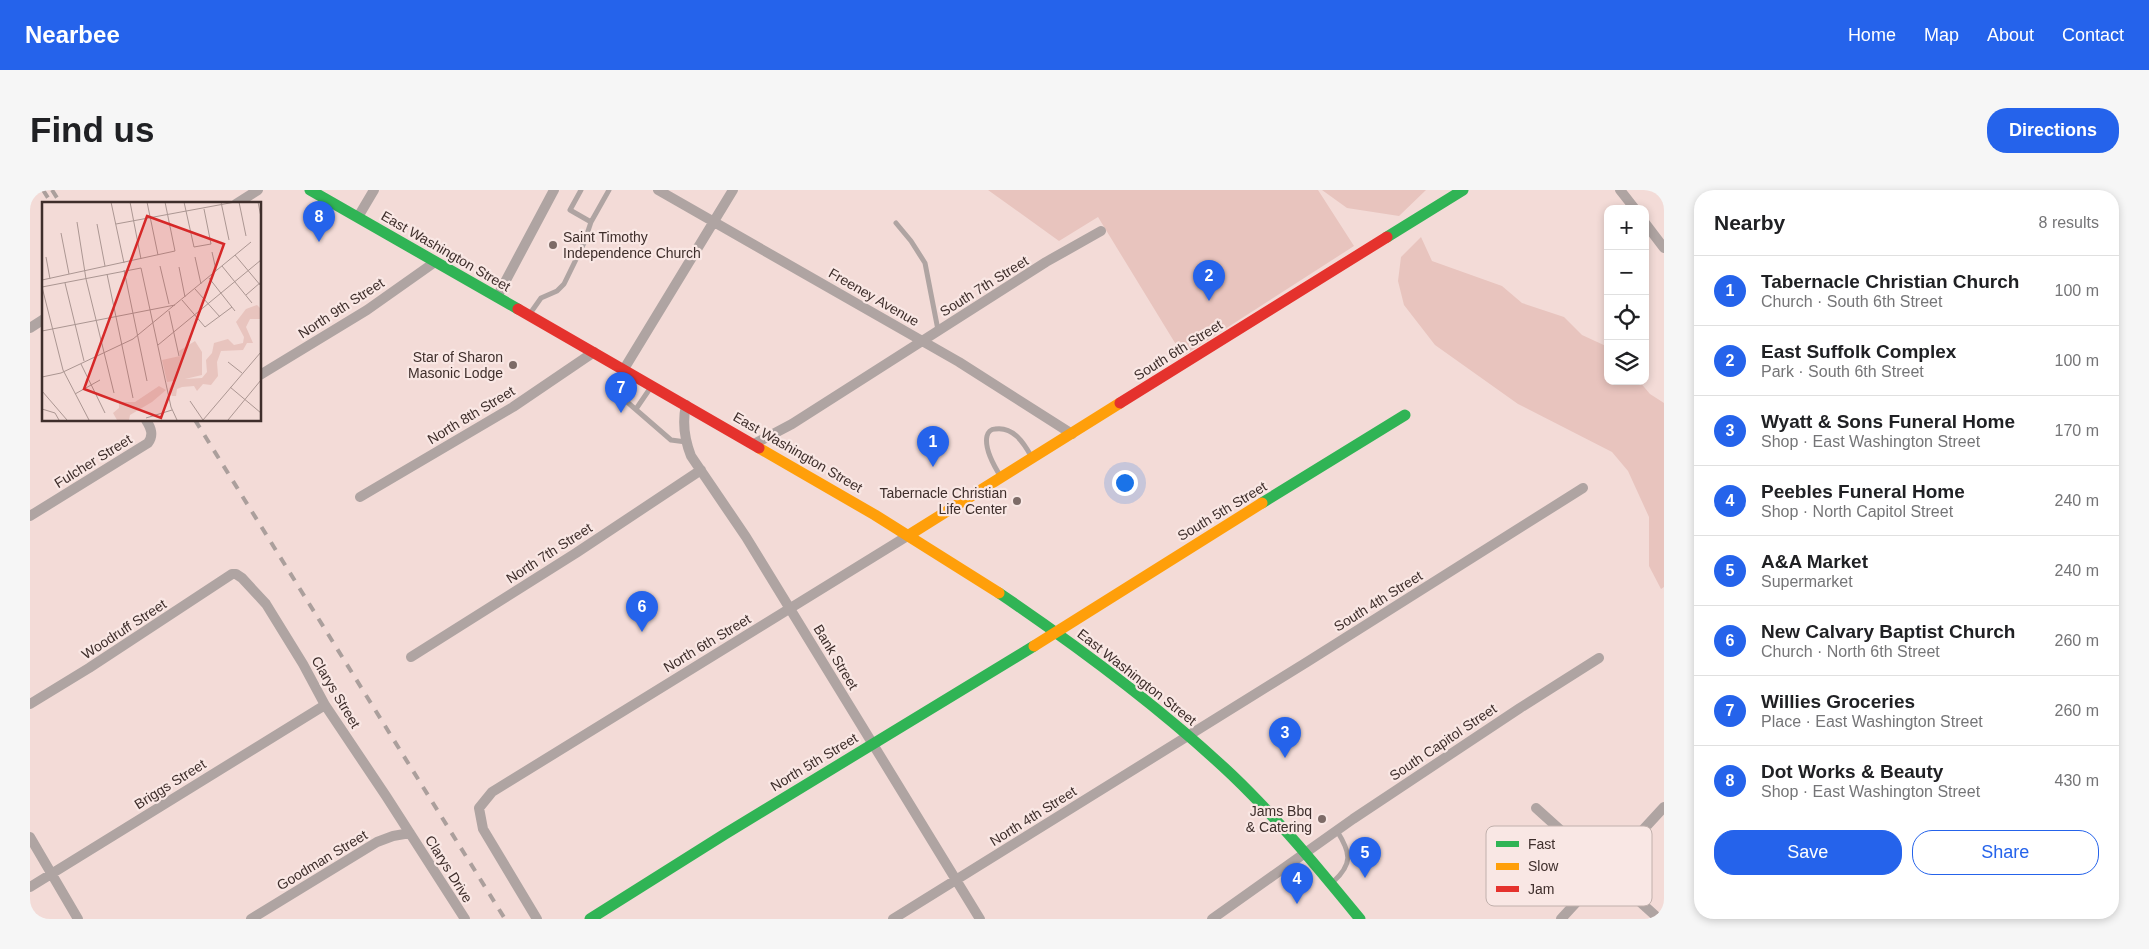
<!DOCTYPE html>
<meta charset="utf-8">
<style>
body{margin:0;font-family:Helvetica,sans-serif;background:#f6f6f6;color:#202124}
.controls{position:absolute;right:15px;top:15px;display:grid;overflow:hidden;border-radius:10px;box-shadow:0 2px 8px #0003}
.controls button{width:45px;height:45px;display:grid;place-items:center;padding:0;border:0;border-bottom:1px solid #e0e0e0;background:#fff;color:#202124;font:25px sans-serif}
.you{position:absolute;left:1094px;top:292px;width:18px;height:18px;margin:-12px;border:4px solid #fff;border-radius:50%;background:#1a73e8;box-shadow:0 0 0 8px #1a73e833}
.badge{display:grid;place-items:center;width:32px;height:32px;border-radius:50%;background:#2563eb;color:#fff;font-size:16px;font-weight:700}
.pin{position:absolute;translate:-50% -41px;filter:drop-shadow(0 1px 2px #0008)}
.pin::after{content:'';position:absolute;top:26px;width:18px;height:15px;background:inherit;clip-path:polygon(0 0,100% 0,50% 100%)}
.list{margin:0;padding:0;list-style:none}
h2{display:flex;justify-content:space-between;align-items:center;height:65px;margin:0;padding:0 20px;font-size:21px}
h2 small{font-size:16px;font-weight:400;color:#757577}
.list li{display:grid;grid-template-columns:32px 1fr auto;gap:15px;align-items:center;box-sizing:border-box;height:70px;padding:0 20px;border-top:1px solid #e0e0e0}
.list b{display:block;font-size:19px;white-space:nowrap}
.list p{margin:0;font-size:16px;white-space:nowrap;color:#757577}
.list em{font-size:16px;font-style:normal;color:#757577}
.actions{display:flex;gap:10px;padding:15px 20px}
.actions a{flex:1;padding:11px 0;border:1px solid #2563eb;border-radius:20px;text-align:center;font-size:18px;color:#2563eb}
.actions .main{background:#2563eb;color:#fff}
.icon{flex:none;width:28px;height:28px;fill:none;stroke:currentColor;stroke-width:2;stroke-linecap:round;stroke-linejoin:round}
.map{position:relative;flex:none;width:1634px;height:729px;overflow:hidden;border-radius:20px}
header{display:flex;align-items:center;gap:30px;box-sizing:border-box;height:70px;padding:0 25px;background:#2563eb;color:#fff}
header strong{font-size:24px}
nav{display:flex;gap:28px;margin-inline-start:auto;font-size:18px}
.intro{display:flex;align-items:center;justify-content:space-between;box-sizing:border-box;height:120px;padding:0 30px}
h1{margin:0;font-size:35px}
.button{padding:12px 22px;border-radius:20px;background:#2563eb;color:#fff;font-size:18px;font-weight:700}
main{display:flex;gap:30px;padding:0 30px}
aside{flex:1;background:#fff;border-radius:20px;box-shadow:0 2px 8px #0003}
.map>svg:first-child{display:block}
</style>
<header>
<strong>Nearbee</strong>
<nav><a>Home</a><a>Map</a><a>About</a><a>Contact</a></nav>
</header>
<div class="intro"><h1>Find us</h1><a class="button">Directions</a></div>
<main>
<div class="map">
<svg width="1634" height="729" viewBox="0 0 1634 729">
<rect width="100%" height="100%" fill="#f3dbd7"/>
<path fill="#e8c4be" d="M958,0H1288L1324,56L1153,166L1068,27L1029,51Z
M1292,0H1396L1369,26L1317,18Z
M1391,47L1402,71L1472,96L1492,113L1534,127L1552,145L1578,157V191H1609L1620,204L1634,213V397L1631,399L1619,376V327L1598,281L1582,262L1488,214L1405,155L1374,115L1368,91L1371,67Z"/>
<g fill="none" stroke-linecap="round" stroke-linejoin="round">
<path stroke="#afa4a2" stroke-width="5" d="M551,0L540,20L561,32
M866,33L881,51L895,73L908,140
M499,125L511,108L527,101L534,94L554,53L561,32L579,0
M592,182L581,198L641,250L656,252
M606,219L621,197
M971,287C964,276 954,259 957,246C958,242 961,239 965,239C983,236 994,253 1001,266
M1303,692C1323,674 1321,663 1307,641"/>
<path stroke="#afa4a2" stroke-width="10" d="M628,0L929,172L1042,244
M1590,0L1605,19
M206,14L228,0
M328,27L344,0
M1615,33L1634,58
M467,107L524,0
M0,138L14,129
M594,179L703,0
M230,185L337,120L405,72
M656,215C652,233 654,248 661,266L716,347L950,729
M724,254L762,234L1016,72L1071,41
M330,307L483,217L564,162
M0,326L118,253C124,245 121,238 116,230
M381,467L546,363L671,280
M0,514L59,478L202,384H206L212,388L236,414L273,474L295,515L356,606L435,729
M1506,618L1629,729
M0,647L48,729
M0,697L295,515
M221,729L347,652L363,646L380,643
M507,729L453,639L449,618L462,602L879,345
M863,729L1277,472L1553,298
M1182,729L1323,629L1490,518L1569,468
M1531,729L1634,617"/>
<path stroke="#30b455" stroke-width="11" d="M280,0L488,119
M1357,47L1433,0
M1232,313L1375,225
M969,403C1050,458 1130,517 1202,585C1248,629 1289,679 1330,729
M560,729L695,644L1004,456"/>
<path stroke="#ff9f0a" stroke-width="11" d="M729,258L845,325L969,403
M879,345L1090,213
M1004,456L1232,313"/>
<path stroke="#e5322d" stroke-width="11" d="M488,119L729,258
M1090,213L1357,47"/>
<path stroke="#ab9f9c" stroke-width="4" stroke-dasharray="9 9" stroke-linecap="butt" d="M13,0L22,14
M22,0L31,14
M165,230L475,729"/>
</g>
<g fill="#7d6b67" stroke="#f9e7e4" stroke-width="2">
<circle cx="523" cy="55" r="5"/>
<circle cx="483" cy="175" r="5"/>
<circle cx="987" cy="311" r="5"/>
<circle cx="1292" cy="629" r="5"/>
</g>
<g text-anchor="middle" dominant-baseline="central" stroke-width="4.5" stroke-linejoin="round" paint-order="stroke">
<g font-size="14" fill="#3e2e2b" stroke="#f9e7e4" text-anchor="end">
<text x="533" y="47" text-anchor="start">Saint Timothy<tspan x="533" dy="16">Independence Church</tspan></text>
<text x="473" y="167">Star of Sharon<tspan x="473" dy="16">Masonic Lodge</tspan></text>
<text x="977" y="303">Tabernacle Christian<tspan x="977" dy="16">Life Center</tspan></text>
<text x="1282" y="621">Jams Bbq<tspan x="1282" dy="16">&amp; Catering</tspan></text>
</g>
<g font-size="14" fill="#3e2e2b" stroke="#f9e7e4">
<text transform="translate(416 61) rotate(30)">East Washington Street</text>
<text transform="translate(954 96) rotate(-32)">South 7th Street</text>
<text transform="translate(844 107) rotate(30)">Freeney Avenue</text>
<text transform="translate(311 118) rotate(-33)">North 9th Street</text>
<text transform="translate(1148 160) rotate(-32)">South 6th Street</text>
<text transform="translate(441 225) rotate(-31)">North 8th Street</text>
<text transform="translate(768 262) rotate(30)">East Washington Street</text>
<text transform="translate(63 271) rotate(-32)">Fulcher Street</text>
<text transform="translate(1192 321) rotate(-31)">South 5th Street</text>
<text transform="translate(519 363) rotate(-33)">North 7th Street</text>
<text transform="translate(1348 411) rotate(-32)">South 4th Street</text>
<text transform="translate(94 439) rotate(-33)">Woodruff Street</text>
<text transform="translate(677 453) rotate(-31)">North 6th Street</text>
<text transform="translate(806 467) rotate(59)">Bank Street</text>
<text transform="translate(1107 487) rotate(38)">East Washington Street</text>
<text transform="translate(306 502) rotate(59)">Clarys Street</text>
<text transform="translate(1413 552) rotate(-34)">South Capitol Street</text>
<text transform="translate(784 572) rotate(-31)">North 5th Street</text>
<text transform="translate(140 594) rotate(-32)">Briggs Street</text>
<text transform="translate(1003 626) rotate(-32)">North 4th Street</text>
<text transform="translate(292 670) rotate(-31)">Goodman Street</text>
<text transform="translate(419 679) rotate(58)">Clarys Drive</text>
</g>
</g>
<g transform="translate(12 12)">
<rect width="219" height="219" fill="#f3dbd7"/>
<path d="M215,103L219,107V117H208L204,125L211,141H205L201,148L179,149L175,160L176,174L169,183L161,182L155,189L152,184L140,185L135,187L134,194H130L127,187L132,179L125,180L120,158L138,154L137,149L153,139L160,150V173L143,177L160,176L165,170L164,158L170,151L172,141L186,137L192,143L201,141L202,135L194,120L204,107ZM117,184L124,188L110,200L88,213L87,218H75L71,211L77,206V200H93Z" fill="#e8c4be"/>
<path fill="none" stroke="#ab9692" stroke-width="1" d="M69,0L82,61M88,0L99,57M105,0L116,53M142,0L152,45L169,42L162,7M179,0L187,38M197,0L204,34M216,0L219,15M35,20L44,77L72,191M55,22L63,64M74,22L193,0M19,31L27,72M170,50L174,68M193,53L219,84M4,55L8,77M153,55L159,82M118,64L127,102M180,64L210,101M137,65L143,95M82,68L105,179M65,72L91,196M167,76L193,109M0,78L133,49L123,0M23,81L42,159M0,85L99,66L129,205L135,218M0,85L21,168L47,218M153,87L178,115M204,93L219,80M140,98L163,125L190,105M127,109L137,154M0,129L133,103M116,143L219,58M186,160L200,171M39,162L63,211M0,175L19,171L91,137L209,40M188,185L219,211M0,189L25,218M33,192L58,178M148,199L161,218M0,207L13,211L17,218M104,216L130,208M161,218L219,150M186,218L219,178"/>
<path fill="#d62828" fill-opacity="0.15" stroke="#d62828" stroke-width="2.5" d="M105,14L182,42L119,216L42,187Z"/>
<rect width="219" height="219" fill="none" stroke="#3e2e2b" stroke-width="2.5"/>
</g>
<rect x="1456" y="636" width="166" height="80" rx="8" fill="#f9e7e4" stroke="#c1b0ac" stroke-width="1"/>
<rect x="1466" y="651" width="23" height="6" fill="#30b455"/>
<rect x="1466" y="673" width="23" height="7" fill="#ff9f0a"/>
<rect x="1466" y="696" width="23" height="6" fill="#e5322d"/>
<g font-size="14" fill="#3e2e2b">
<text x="1498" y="659">Fast</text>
<text x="1498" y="681">Slow</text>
<text x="1498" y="704">Jam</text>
</g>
</svg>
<div class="controls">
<button>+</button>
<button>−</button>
<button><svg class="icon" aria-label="locate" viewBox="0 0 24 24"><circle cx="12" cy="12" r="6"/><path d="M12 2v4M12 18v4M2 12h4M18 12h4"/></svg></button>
<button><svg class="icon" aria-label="layers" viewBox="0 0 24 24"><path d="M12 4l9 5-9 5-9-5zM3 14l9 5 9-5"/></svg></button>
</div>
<div class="you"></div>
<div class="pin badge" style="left:903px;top:277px">1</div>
<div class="pin badge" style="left:1179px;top:111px">2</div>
<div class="pin badge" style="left:1255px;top:568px">3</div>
<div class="pin badge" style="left:1267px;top:714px">4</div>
<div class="pin badge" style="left:1335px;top:688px">5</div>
<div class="pin badge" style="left:612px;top:442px">6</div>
<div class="pin badge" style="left:591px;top:223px">7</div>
<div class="pin badge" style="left:289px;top:52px">8</div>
</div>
<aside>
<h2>Nearby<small>8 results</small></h2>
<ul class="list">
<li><span class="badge">1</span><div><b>Tabernacle Christian Church</b><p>Church · South 6th Street</p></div><em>100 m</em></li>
<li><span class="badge">2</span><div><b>East Suffolk Complex</b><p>Park · South 6th Street</p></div><em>100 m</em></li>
<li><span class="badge">3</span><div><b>Wyatt &amp; Sons Funeral Home</b><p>Shop · East Washington Street</p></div><em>170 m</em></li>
<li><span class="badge">4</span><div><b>Peebles Funeral Home</b><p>Shop · North Capitol Street</p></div><em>240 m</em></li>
<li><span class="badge">5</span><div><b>A&amp;A Market</b><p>Supermarket</p></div><em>240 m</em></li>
<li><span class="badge">6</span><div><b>New Calvary Baptist Church</b><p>Church · North 6th Street</p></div><em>260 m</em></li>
<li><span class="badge">7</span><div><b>Willies Groceries</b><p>Place · East Washington Street</p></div><em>260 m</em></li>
<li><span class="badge">8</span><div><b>Dot Works &amp; Beauty</b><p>Shop · East Washington Street</p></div><em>430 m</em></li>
</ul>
<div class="actions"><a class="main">Save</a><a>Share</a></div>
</aside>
</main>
